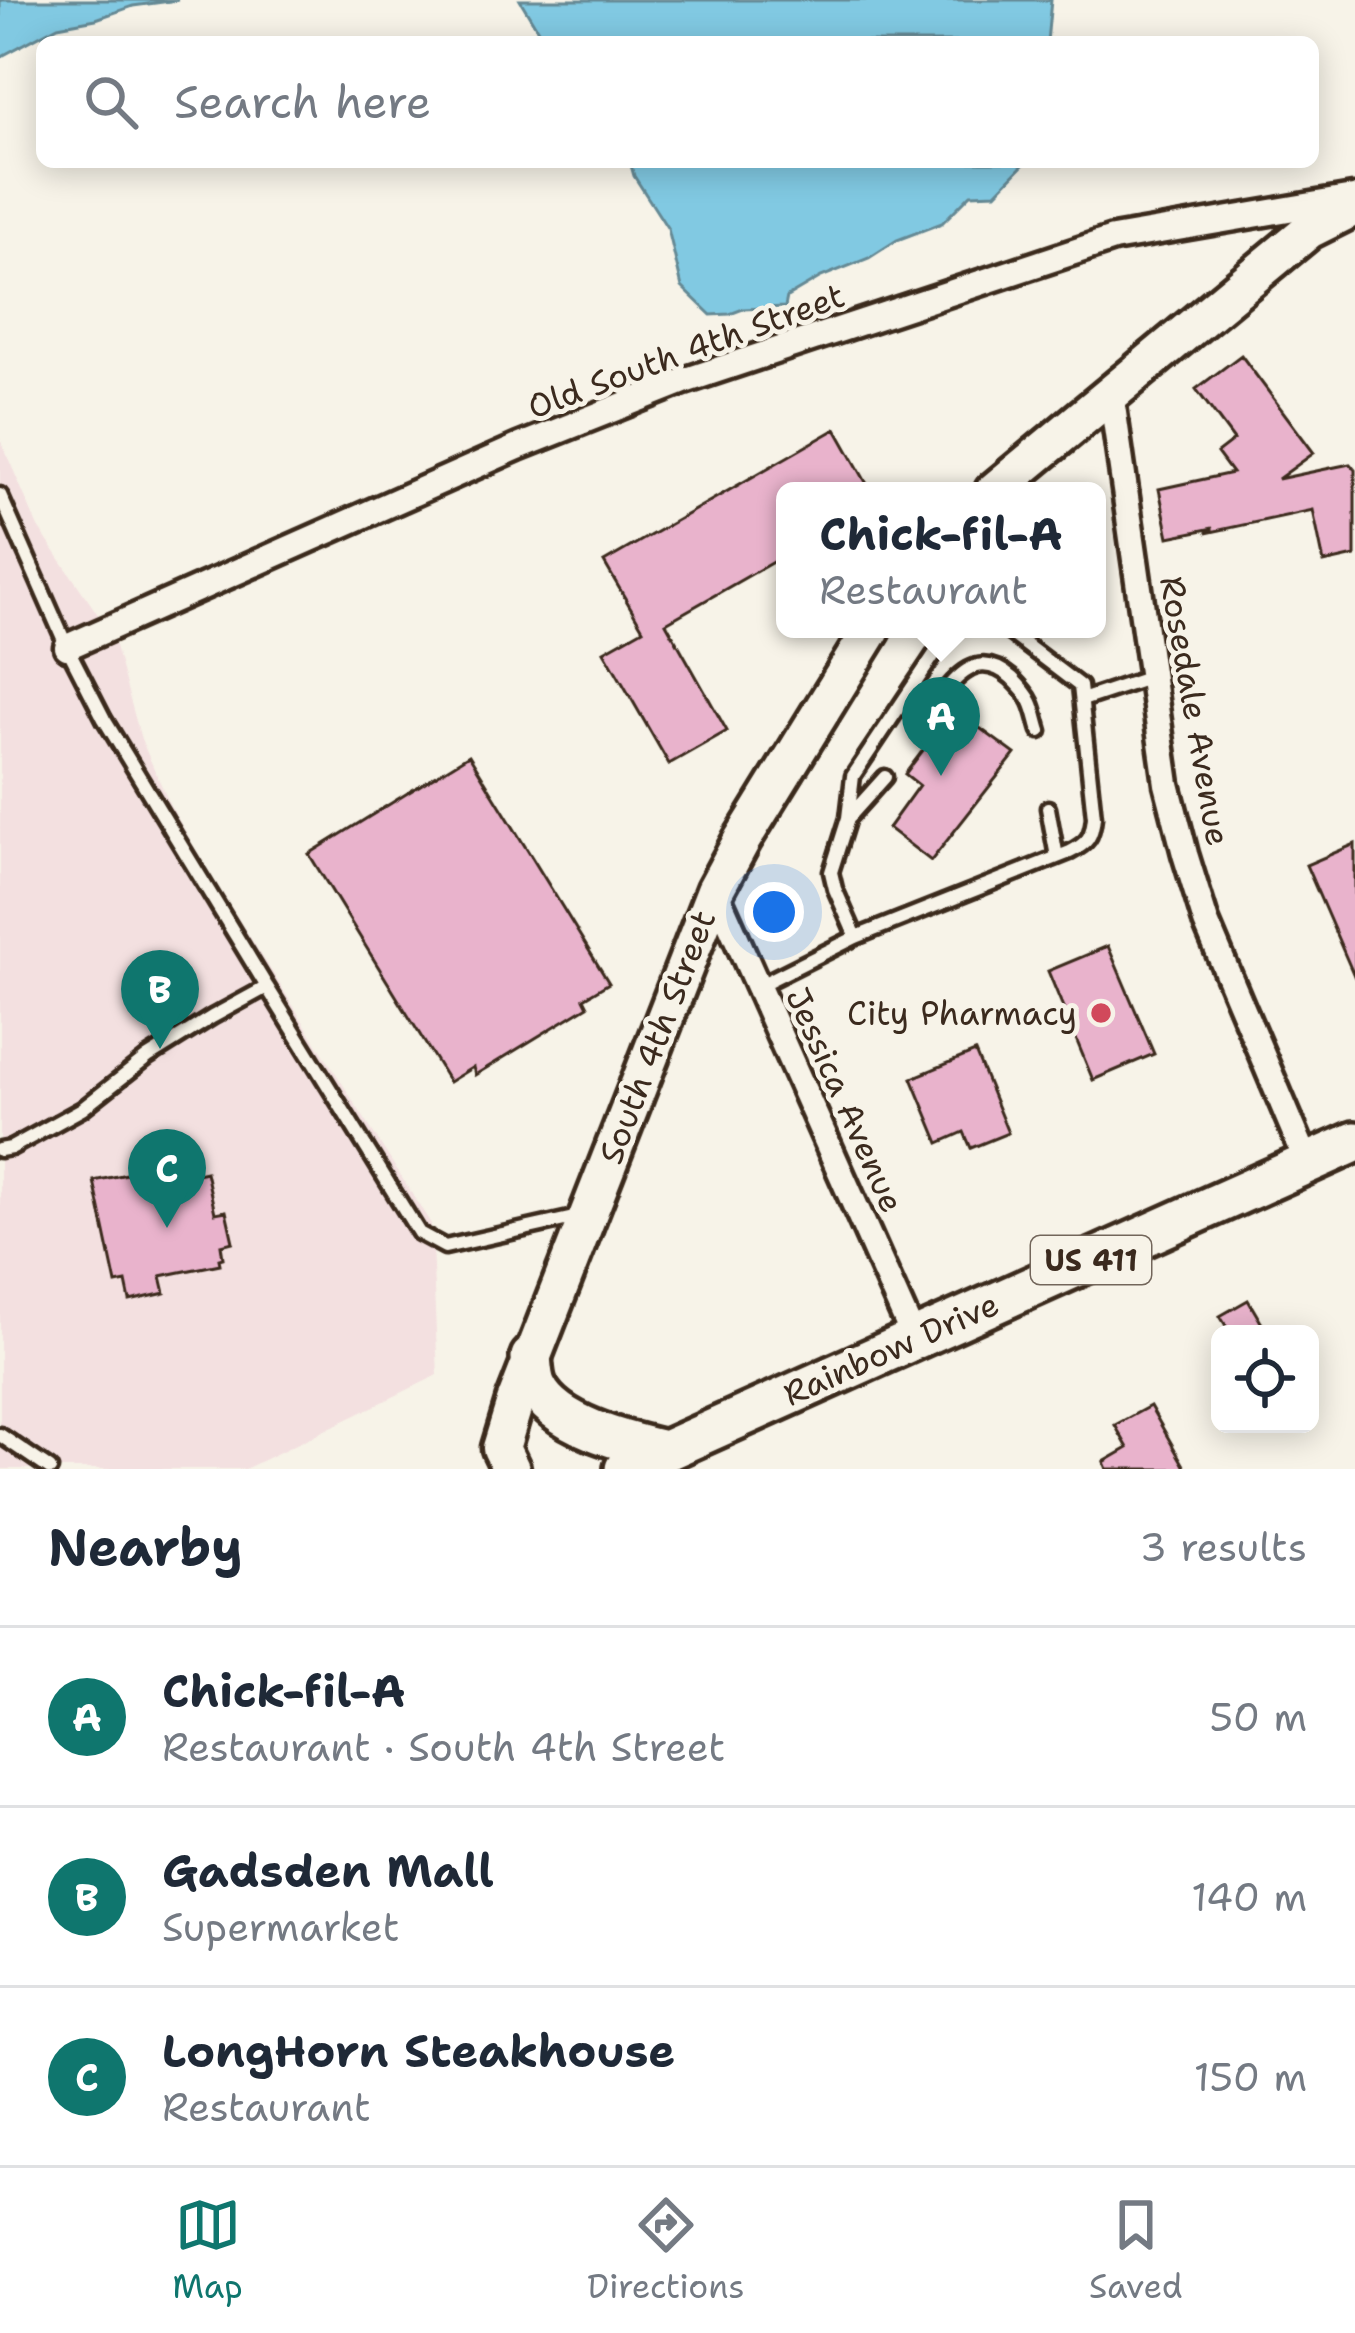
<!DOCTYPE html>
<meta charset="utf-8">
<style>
body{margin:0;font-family:"Shantell Sans",sans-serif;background:#f6f6f7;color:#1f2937}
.controls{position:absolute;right:36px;bottom:36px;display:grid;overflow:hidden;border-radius:18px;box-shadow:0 6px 30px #0003}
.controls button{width:108px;height:108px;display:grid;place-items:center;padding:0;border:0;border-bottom:3px solid #e0e1e3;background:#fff;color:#1f2937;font:60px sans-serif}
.you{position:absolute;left:774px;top:912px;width:42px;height:42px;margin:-30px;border:9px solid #fff;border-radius:50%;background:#1a73e8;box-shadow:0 0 0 18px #1a73e833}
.badge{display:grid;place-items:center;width:78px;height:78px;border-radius:50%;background:#0f766e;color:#fff;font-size:39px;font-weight:700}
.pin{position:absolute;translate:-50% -99px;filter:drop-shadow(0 3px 6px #0008)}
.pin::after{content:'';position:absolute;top:63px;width:42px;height:36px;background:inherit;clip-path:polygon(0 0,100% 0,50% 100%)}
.popup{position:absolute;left:776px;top:482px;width:330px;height:156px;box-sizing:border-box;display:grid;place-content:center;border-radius:18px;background:#fff;filter:drop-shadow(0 3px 9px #0005);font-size:39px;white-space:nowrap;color:#747a83}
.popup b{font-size:45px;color:#1f2937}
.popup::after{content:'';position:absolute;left:50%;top:100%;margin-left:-24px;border:24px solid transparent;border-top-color:#fff}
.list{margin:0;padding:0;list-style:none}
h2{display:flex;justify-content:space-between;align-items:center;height:156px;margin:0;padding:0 48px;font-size:51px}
h2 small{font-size:39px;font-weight:400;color:#747a83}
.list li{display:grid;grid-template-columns:78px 1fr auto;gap:36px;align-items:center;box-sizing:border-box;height:180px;padding:0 48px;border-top:3px solid #e0e1e3}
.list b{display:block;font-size:45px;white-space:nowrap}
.list p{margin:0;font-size:39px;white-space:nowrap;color:#747a83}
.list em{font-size:39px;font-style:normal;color:#747a83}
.icon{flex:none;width:66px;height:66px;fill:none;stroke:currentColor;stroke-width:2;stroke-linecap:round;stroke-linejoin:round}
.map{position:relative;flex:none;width:1355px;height:1469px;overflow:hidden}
.search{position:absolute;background:#fff;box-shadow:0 6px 30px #0003;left:36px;right:36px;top:36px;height:132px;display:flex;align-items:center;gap:30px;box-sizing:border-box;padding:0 42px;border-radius:18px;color:#747a83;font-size:45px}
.sheet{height:696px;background:#fff}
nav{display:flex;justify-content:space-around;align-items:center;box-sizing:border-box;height:168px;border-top:3px solid #e0e1e3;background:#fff;font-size:33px;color:#747a83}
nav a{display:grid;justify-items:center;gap:6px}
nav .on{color:#0f766e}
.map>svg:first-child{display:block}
</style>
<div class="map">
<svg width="1355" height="1469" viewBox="0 0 1355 1469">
<rect width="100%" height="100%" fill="#f7f3e8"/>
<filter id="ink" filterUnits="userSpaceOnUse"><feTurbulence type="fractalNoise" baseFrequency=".00833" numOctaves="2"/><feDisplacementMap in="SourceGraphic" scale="24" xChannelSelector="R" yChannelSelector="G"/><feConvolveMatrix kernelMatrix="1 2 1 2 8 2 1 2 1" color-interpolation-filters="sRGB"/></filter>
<g filter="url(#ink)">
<path fill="#f3e0e0" d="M0,439L38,527L112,635L141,739L170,805L210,874L431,1224L438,1375L245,1469H0Z"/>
<path fill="#81c9e2" stroke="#658994" stroke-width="3" d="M0,0H178L133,6L96,19L58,26L0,57Z
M520,0H1051L1047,42H540L538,30Z
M630,162H1026L996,193L971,194L942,223L897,240L869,258L821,277L787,297L785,307L743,309L730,314L711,315L682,287L668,229L634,176Z"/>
<path fill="#e9b3cc" stroke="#3b2a1e" stroke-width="3" d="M1241,355L1314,453L1278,479L1350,464L1355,470V556L1324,563L1313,510L1206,533L1213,528L1169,537L1159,489L1232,473L1217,453L1234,440L1196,389Z
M836,429L871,491H785V555L666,623L727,731L669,764L604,651L643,629L604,562Z
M954,709L1015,754L931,861L888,828L919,785L905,774Z
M469,755L609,983L584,998L588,1006L475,1075L473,1067L449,1082L309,854Z
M1355,844V978L1306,865Z
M1108,946L1154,1054L1093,1080L1048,971Z
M975,1052L1008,1133L971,1148L964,1132L939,1143L912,1078Z
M155,1168L157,1175L178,1170L179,1178L206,1172L215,1213L226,1211L233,1242L221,1245L223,1258L219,1259L220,1264L161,1276L165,1293L130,1301L126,1282L116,1284L94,1181Z
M1248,1300L1268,1334H1231L1220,1316Z
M1150,1406L1186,1469H1107L1104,1462L1128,1448L1115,1425Z"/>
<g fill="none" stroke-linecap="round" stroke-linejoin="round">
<g stroke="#3b2a1e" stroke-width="21">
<path id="lane" d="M0,495L67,647L104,719L267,987L212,1017L148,1057L82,1109L11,1148L0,1150
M945,692C964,667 984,654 1012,678C1019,685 1027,693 1031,702C1035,710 1037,722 1040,731
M1082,700L1151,677
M1048,808L1057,857
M850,816L885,777
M856,937L835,889L831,872L848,818L853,776L948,634L956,629
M758,986L856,937L1070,852C1088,843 1092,837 1094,817L1080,686L1005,629
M267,987L419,1233L445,1247L578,1217
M0,1435L50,1469"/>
</g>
<g stroke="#3b2a1e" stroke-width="33">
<path id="street" d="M1111,392L1167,784L1185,854L1206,922L1308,1164
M67,647L518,447L684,381L1113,239L1353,198
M715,890L914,1338"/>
</g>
<g stroke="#3b2a1e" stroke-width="45">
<path id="secondary" d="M994,491L1309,230L1355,207
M511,1469L501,1448L515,1402L715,890L742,840L872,629"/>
</g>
<g stroke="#3b2a1e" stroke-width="48">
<path id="primary" d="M531,1357C532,1366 532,1377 536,1386C554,1425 625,1442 664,1451
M625,1469L1355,1142"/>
</g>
<use href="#lane" stroke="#f7f3e8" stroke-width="12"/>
<use href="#street" stroke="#f7f3e8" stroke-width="24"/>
<use href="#secondary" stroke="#f7f3e8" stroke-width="36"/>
<use href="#primary" stroke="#f7f3e8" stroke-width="39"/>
</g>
</g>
<circle fill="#d1495b" stroke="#f7f3e8" stroke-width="4.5" cx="1101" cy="1013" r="12"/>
<g text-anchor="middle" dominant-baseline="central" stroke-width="10" stroke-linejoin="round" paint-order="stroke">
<rect fill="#f7f3e8" stroke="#73665b" stroke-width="3" x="1031" y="1236" width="120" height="48" rx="9"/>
<g font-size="30" font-weight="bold" fill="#3b2a1e">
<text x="1091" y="1260">US 411</text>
</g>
<g font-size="33" fill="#3b2a1e" stroke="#f7f3e8">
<text transform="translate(686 351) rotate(-20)">Old South 4th Street</text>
<text transform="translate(1195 711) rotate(80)">Rosedale Avenue</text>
<text transform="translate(657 1037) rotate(-69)">South 4th Street</text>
<text transform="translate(845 1100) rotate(66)">Jessica Avenue</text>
<text transform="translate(891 1349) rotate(-24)">Rainbow Drive</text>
</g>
<g font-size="33" fill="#3b2a1e" stroke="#f7f3e8" text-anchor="end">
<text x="1077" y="1013">City Pharmacy</text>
</g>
</g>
</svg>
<div class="controls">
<button><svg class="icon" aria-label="locate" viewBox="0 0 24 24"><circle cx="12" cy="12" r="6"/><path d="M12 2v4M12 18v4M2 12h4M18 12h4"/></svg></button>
</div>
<div class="you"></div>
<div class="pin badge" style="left:941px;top:776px">A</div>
<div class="popup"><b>Chick-fil-A</b>Restaurant</div>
<div class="pin badge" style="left:160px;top:1049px">B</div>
<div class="pin badge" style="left:167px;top:1228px">C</div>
<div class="search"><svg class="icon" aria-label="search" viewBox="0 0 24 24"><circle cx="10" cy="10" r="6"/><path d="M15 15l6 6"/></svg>Search here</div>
</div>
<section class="sheet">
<h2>Nearby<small>3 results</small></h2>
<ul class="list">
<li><span class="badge">A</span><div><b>Chick-fil-A</b><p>Restaurant · South 4th Street</p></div><em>50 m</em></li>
<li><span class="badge">B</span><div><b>Gadsden Mall</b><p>Supermarket</p></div><em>140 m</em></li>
<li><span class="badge">C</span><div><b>LongHorn Steakhouse</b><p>Restaurant</p></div><em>150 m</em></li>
</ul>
</section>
<nav>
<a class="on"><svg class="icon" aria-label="map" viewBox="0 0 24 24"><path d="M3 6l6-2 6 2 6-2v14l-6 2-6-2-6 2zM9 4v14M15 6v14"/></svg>Map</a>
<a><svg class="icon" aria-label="directions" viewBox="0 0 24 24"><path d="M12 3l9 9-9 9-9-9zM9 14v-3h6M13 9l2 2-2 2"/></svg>Directions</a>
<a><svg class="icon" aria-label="saved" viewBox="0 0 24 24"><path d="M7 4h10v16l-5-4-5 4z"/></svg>Saved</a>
</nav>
